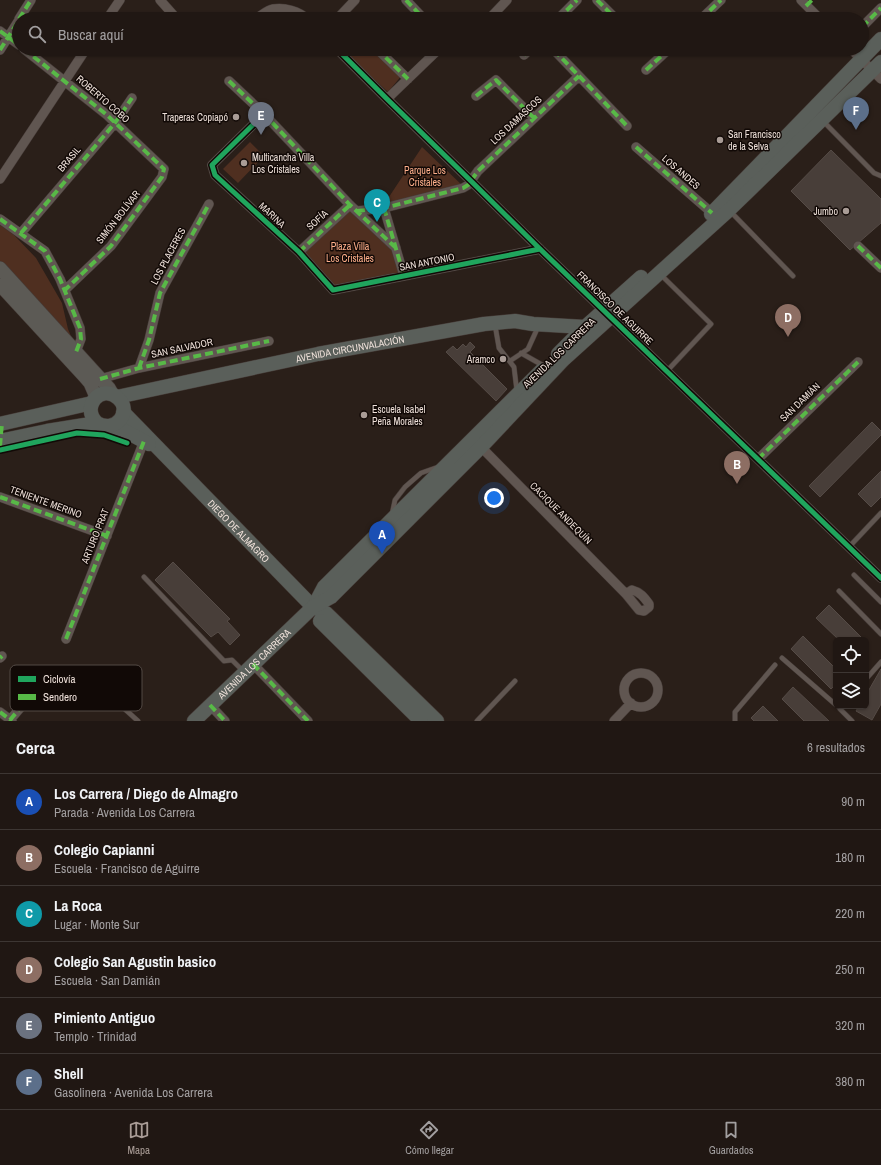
<!DOCTYPE html>
<html lang="es">
<meta charset="utf-8">
<style>
body{margin:0;font-family:"Archivo Narrow",sans-serif;background:#2d2421;color:#f1f3f6}
.controls{position:absolute;right:12px;bottom:12px;display:grid;overflow:hidden;border-radius:6px;box-shadow:0 1px 3px #0004}
.controls button{width:36px;height:36px;display:grid;place-items:center;padding:0;border:0;border-bottom:1px solid #3d3633;background:#201713;color:#f1f3f6;font:20px sans-serif}
.you{position:absolute;left:494px;top:498px;width:14px;height:14px;margin:-10px;border:3px solid #fff;border-radius:50%;background:#1a73e8;box-shadow:0 0 0 6px #1a73e833}
.badge{display:grid;place-items:center;width:26px;height:26px;border-radius:50%;background:#a99c96;color:#fff;font-size:13px;font-weight:700}
.pin{position:absolute;translate:-50% -33px;filter:drop-shadow(0 1px 2px #0008)}
.pin::after{content:'';position:absolute;top:21px;width:14px;height:12px;background:inherit;clip-path:polygon(0 0,100% 0,50% 100%)}
.list{margin:0;padding:0;list-style:none}
h2{display:flex;justify-content:space-between;align-items:center;height:52px;margin:0;padding:0 16px;font-size:17px}
h2 small{font-size:13px;font-weight:400;color:#a29fa0}
.list li{display:grid;grid-template-columns:26px 1fr auto;gap:12px;align-items:center;box-sizing:border-box;height:56px;padding:0 16px;border-top:1px solid #3d3633}
.list b{display:block;font-size:15px;white-space:nowrap}
.list p{margin:0;font-size:13px;white-space:nowrap;color:#a29fa0}
.list em{font-size:13px;font-style:normal;color:#a29fa0}
.icon{flex:none;width:22px;height:22px;fill:none;stroke:currentColor;stroke-width:2;stroke-linecap:round;stroke-linejoin:round}
.map{position:relative;flex:none;width:881px;height:721px;overflow:hidden}
.search{position:absolute;background:#201713;box-shadow:0 1px 3px #0004;left:12px;right:12px;top:12px;height:44px;display:flex;align-items:center;gap:10px;box-sizing:border-box;padding:0 14px;border-radius:22px;color:#a29fa0;font-size:15px}
.sheet{height:388px;background:#201713}
nav{display:flex;justify-content:space-around;align-items:center;box-sizing:border-box;height:56px;border-top:1px solid #3d3633;background:#201713;font-size:11px;color:#a29fa0}
nav a{display:grid;justify-items:center;gap:2px}
nav .on{color:#a99c96}
.map>svg:first-child{display:block}
</style>
<div class="map">
<svg width="881" height="721" viewBox="0 0 881 721">
<rect width="100%" height="100%" fill="#2a1f19"/>
<path fill="#4f2f20" d="M341,49H374L402,75L388,92Z
M250,142L264,156L238,183L223,169Z
M422,147L463,186L383,206Z
M349,210L395,249L400,275L335,286L303,253Z
M0,225L14,235L36,258L62,303L68,329L73,341L0,261Z"/>
<path fill="#483e39" stroke="#554b46" d="M831,150L881,199V223L850,250L791,191Z
M470,342L475,347L470,352L507,389L496,401L446,352L453,346L457,350L463,344L466,347Z
M872,422L881,431V435L820,497L809,486Z
M881,471V497L871,507L858,494Z
M173,562L230,619L227,621L240,635L230,645L218,632L211,637L155,580Z
M829,605L864,640H839L816,618Z
M803,636L836,669V684L831,689L791,649Z
M881,669V704L872,720L856,711L859,706H866V695Z
M793,687L829,721H804L782,699Z
M763,706L778,721H754L751,718Z"/>
<g fill="none" stroke-linecap="round" stroke-linejoin="round">
<g stroke="#463c38" stroke-width="5.5">
<path id="service" d="M823,121L874,173L881,176
M730,211L793,276
M660,274L711,324L667,371
M495,325L499,348L514,367L517,392
M521,353L544,366
M510,361L528,349L538,327
M392,514L395,500L405,487L421,473L438,467
M849,547L881,513
M854,575L881,602
M144,577L224,661L232,660L243,671
M839,591L881,634
M782,658L836,705
M866,679L881,662
M118,703L138,721
M840,709L852,721
M477,721L515,681
M735,721V712L775,665"/>
</g>
<g stroke="#463c38" stroke-width="10">
<path id="minor" d="M160,0L177,19
M406,0L424,19
M597,0L616,19
M801,0L820,19
M19,19L31,0
M107,19L120,0
M255,19C261,16 267,10 273,9C284,7 299,11 307,19
M337,19L355,0
M489,19L507,0
M558,19L577,0
M701,19L721,0
M862,27L881,8
M0,31L19,45
M24,49L107,115L164,169L162,177L111,246L65,290
M337,49L387,99L471,181L540,249L881,578
M377,49L408,79
M851,49L881,79
M0,50L19,20
M554,50L627,126
M524,55L530,49
M646,70L669,49
M229,81L264,114L350,205L396,248
M476,96L496,80L534,118
M387,99L439,49
M264,114L212,165L215,175L299,252L333,290L540,249
M636,147L712,213
M0,179L86,49
M384,208L404,276
M357,211L384,208L463,188L468,185L478,171L579,76
M0,219L45,251L60,279L80,328L81,339L76,352
M21,233L115,123L132,98
M858,246L881,268
M299,252L350,205
M139,368L149,340L160,293L209,204
M100,379L139,368L269,341
M481,447L626,594L639,610L644,611L649,607V604C644,597 640,592 632,590L626,594
M758,459L858,362
M0,497L107,536
M66,639L144,441
M0,658L2,656
M253,664L308,721
M624 690a17 17 0 1 1 34 0a17 17 0 1 1-34 0Z
M210,705L225,721
M0,712L12,721
M10,720L38,687
M614,721L631,703"/>
</g>
<g stroke="#463c38" stroke-width="14">
<path id="secondary" d="M0,268L109,388L113,395
M0,285L84,376L90,383L96,397"/>
</g>
<g stroke="#463c38" stroke-width="15">
<g id="primary">
<path d="M711,214L881,39"/>
<path d="M558,354L585,327L641,277"/>
<path id="s1" d="M117,397L318,354L484,324L515,321L533,324L585,327"/>
<path id="s2" d="M123,412L313,607L326,613L437,721"/>
<path d="M0,424L92,403"/>
<path d="M106,426L123,430L149,444"/>
<path d="M0,441L47,431L97,423C116,434 133,411 118,398C101,383 80,407 97,423"/>
<path d="M314,606L324,587L542,370"/>
<path d="M320,621L421,721"/>
<path id="s3" d="M194,721L313,607L331,597L481,447L563,360L729,210L881,62"/>
</g>
</g>
<use href="#service" stroke="#605651" stroke-width="4.5"/>
<use href="#minor" stroke="#605651" stroke-width="9"/>
<use href="#secondary" stroke="#5c5a55" stroke-width="13"/>
<use href="#primary" stroke="#5a5f5a" stroke-width="14"/>
<path stroke="#58b947" stroke-width="4" stroke-dasharray="8 4" stroke-linecap="butt" d="M406,0L424,19
M597,0L616,19
M806,6L812,0
M341,15L346,19
M19,19L31,0
M558,19L577,0
M701,19L721,0
M862,27L881,8
M0,31L19,45
M24,49L107,115L164,169L162,177L111,246L65,290
M377,49L408,79
M0,50L19,20
M554,50L627,126
M524,55L530,49
M646,70L669,49
M229,81L264,114L350,205L396,248
M476,96L496,80L534,118
M636,147L712,213
M384,208L404,276
M357,211L384,208L463,188L468,185L478,171L579,76
M0,219L45,251L60,279L80,328L81,339L76,352
M21,233L115,123L132,98
M858,246L881,268
M299,252L350,205
M139,368L149,340L160,293L209,204
M100,379L139,368L269,341
M0,446L2,423
M758,459L858,362
M0,497L107,536
M66,639L144,441
M0,658L2,656
M253,664L308,721
M210,705L225,721
M0,712L12,721
M10,720L38,687"/>
<g stroke="#110906" stroke-width="8">
<path id="cycleway" d="M337,49L387,99L471,181L540,249L881,578
M264,114L212,165L215,175L299,252L333,290L540,249
M0,450L77,433L104,435L127,443"/>
</g>
<use href="#cycleway" stroke="#20a55d" stroke-width="5"/>
</g>
<g fill="#a99c96" stroke="#110906" stroke-width="1.5">
<circle cx="236" cy="117" r="4"/>
<circle cx="720" cy="140" r="4"/>
<circle cx="244" cy="163" r="4"/>
<circle cx="846" cy="211" r="4"/>
<circle cx="503" cy="359" r="4"/>
<circle cx="364" cy="415" r="4"/>
</g>
<g text-anchor="middle" dominant-baseline="central" stroke-width="3" stroke-linejoin="round" paint-order="stroke">
<g font-size="10" fill="#eee0d9" stroke="#110906">
<text transform="translate(103 99) rotate(41)">ROBERTO COBO</text>
<text transform="translate(516 120) rotate(-43)">LOS DAMASCOS</text>
<text transform="translate(69 159) rotate(-50)">BRASIL</text>
<text transform="translate(681 172) rotate(41)">LOS ANDES</text>
<text transform="translate(272 215) rotate(43)">MARINA</text>
<text transform="translate(118 217) rotate(-52)">SIMÓN BOLÍVAR</text>
<text transform="translate(317 220) rotate(-42)">SOFÍA</text>
<text transform="translate(168 256) rotate(-62)">LOS PLACERES</text>
<text transform="translate(427 262) rotate(-11)">SAN ANTONIO</text>
<text transform="translate(615 308) rotate(44)">FRANCISCO DE AGUIRRE</text>
<text transform="translate(182 348) rotate(-12)">SAN SALVADOR</text>
<text stroke="none"><textPath href="#s1" startOffset="238">AVENIDA CIRCUNVALACIÓN</textPath></text>
<text transform="translate(559 353) rotate(-44)">AVENIDA LOS CARRERA</text>
<text transform="translate(800 402) rotate(-44)">SAN DAMIÁN</text>
<text transform="translate(46 502) rotate(20)">TENIENTE MERINO</text>
<text transform="translate(561 513) rotate(45)">CACIQUE ANDEQUÍN</text>
<text stroke="none"><textPath href="#s2" startOffset="166">DIEGO DE ALMAGRO</textPath></text>
<text transform="translate(95 536) rotate(-68)">ARTURO PRAT</text>
<text stroke="none"><textPath href="#s3" startOffset="83">AVENIDA LOS CARRERA</textPath></text>
</g>
<g font-size="10" fill="#eee0d9" stroke="#110906" text-anchor="end">
<text x="228" y="117">Traperas Copiapó</text>
<text x="728" y="134" text-anchor="start">San Francisco<tspan x="728" dy="12">de la Selva</tspan></text>
<text x="252" y="157" text-anchor="start">Multicancha Villa<tspan x="252" dy="12">Los Cristales</tspan></text>
<text x="838" y="211">Jumbo</text>
<text x="495" y="359">Aramco</text>
<text x="372" y="409" text-anchor="start">Escuela Isabel<tspan x="372" dy="12">Peña Morales</tspan></text>
</g>
<g font-size="10" fill="#ffb08c" stroke="#110906">
<text x="425" y="170">Parque Los<tspan x="425" dy="12">Cristales</tspan></text>
<text x="350" y="246">Plaza Villa<tspan x="350" dy="12">Los Cristales</tspan></text>
</g>
</g>
<rect x="10" y="665" width="132" height="46" rx="6" fill="#110906" stroke="#534a45" stroke-width="1"/>
<rect x="18" y="676" width="18" height="6" fill="#20a55d"/>
<rect x="18" y="694" width="18" height="6" fill="#58b947"/>
<g font-size="11" fill="#eee0d9">
<text x="43" y="683">Ciclovía</text>
<text x="43" y="701">Sendero</text>
</g>
</svg>
<div class="controls">
<button><svg class="icon" aria-label="locate" viewBox="0 0 24 24"><circle cx="12" cy="12" r="6"/><path d="M12 2v4M12 18v4M2 12h4M18 12h4"/></svg></button>
<button><svg class="icon" aria-label="layers" viewBox="0 0 24 24"><path d="M12 4l9 5-9 5-9-5zM3 14l9 5 9-5"/></svg></button>
</div>
<div class="you"></div>
<div class="pin badge" style="left:382px;top:554px;background:#1a4fb4">A</div>
<div class="pin badge" style="left:737px;top:484px;background:#8d6e63">B</div>
<div class="pin badge" style="left:377px;top:222px;background:#0f9aa8">C</div>
<div class="pin badge" style="left:788px;top:337px;background:#8d6e63">D</div>
<div class="pin badge" style="left:261px;top:135px;background:#6b7280">E</div>
<div class="pin badge" style="left:856px;top:130px;background:#5c6f8a">F</div>
<div class="search"><svg class="icon" aria-label="search" viewBox="0 0 24 24"><circle cx="10" cy="10" r="6"/><path d="M15 15l6 6"/></svg>Buscar aquí</div>
</div>
<section class="sheet">
<h2>Cerca<small>6 resultados</small></h2>
<ul class="list">
<li><span class="badge" style="background:#1a4fb4">A</span><div><b>Los Carrera / Diego de Almagro</b><p>Parada · Avenida Los Carrera</p></div><em>90 m</em></li>
<li><span class="badge" style="background:#8d6e63">B</span><div><b>Colegio Capianni</b><p>Escuela · Francisco de Aguirre</p></div><em>180 m</em></li>
<li><span class="badge" style="background:#0f9aa8">C</span><div><b>La Roca</b><p>Lugar · Monte Sur</p></div><em>220 m</em></li>
<li><span class="badge" style="background:#8d6e63">D</span><div><b>Colegio San Agustin basico</b><p>Escuela · San Damián</p></div><em>250 m</em></li>
<li><span class="badge" style="background:#6b7280">E</span><div><b>Pimiento Antiguo</b><p>Templo · Trinidad</p></div><em>320 m</em></li>
<li><span class="badge" style="background:#5c6f8a">F</span><div><b>Shell</b><p>Gasolinera · Avenida Los Carrera</p></div><em>380 m</em></li>
</ul>
</section>
<nav>
<a class="on"><svg class="icon" aria-label="map" viewBox="0 0 24 24"><path d="M3 6l6-2 6 2 6-2v14l-6 2-6-2-6 2zM9 4v14M15 6v14"/></svg>Mapa</a>
<a><svg class="icon" aria-label="directions" viewBox="0 0 24 24"><path d="M12 3l9 9-9 9-9-9zM9 14v-3h6M13 9l2 2-2 2"/></svg>Cómo llegar</a>
<a><svg class="icon" aria-label="saved" viewBox="0 0 24 24"><path d="M7 4h10v16l-5-4-5 4z"/></svg>Guardados</a>
</nav>
